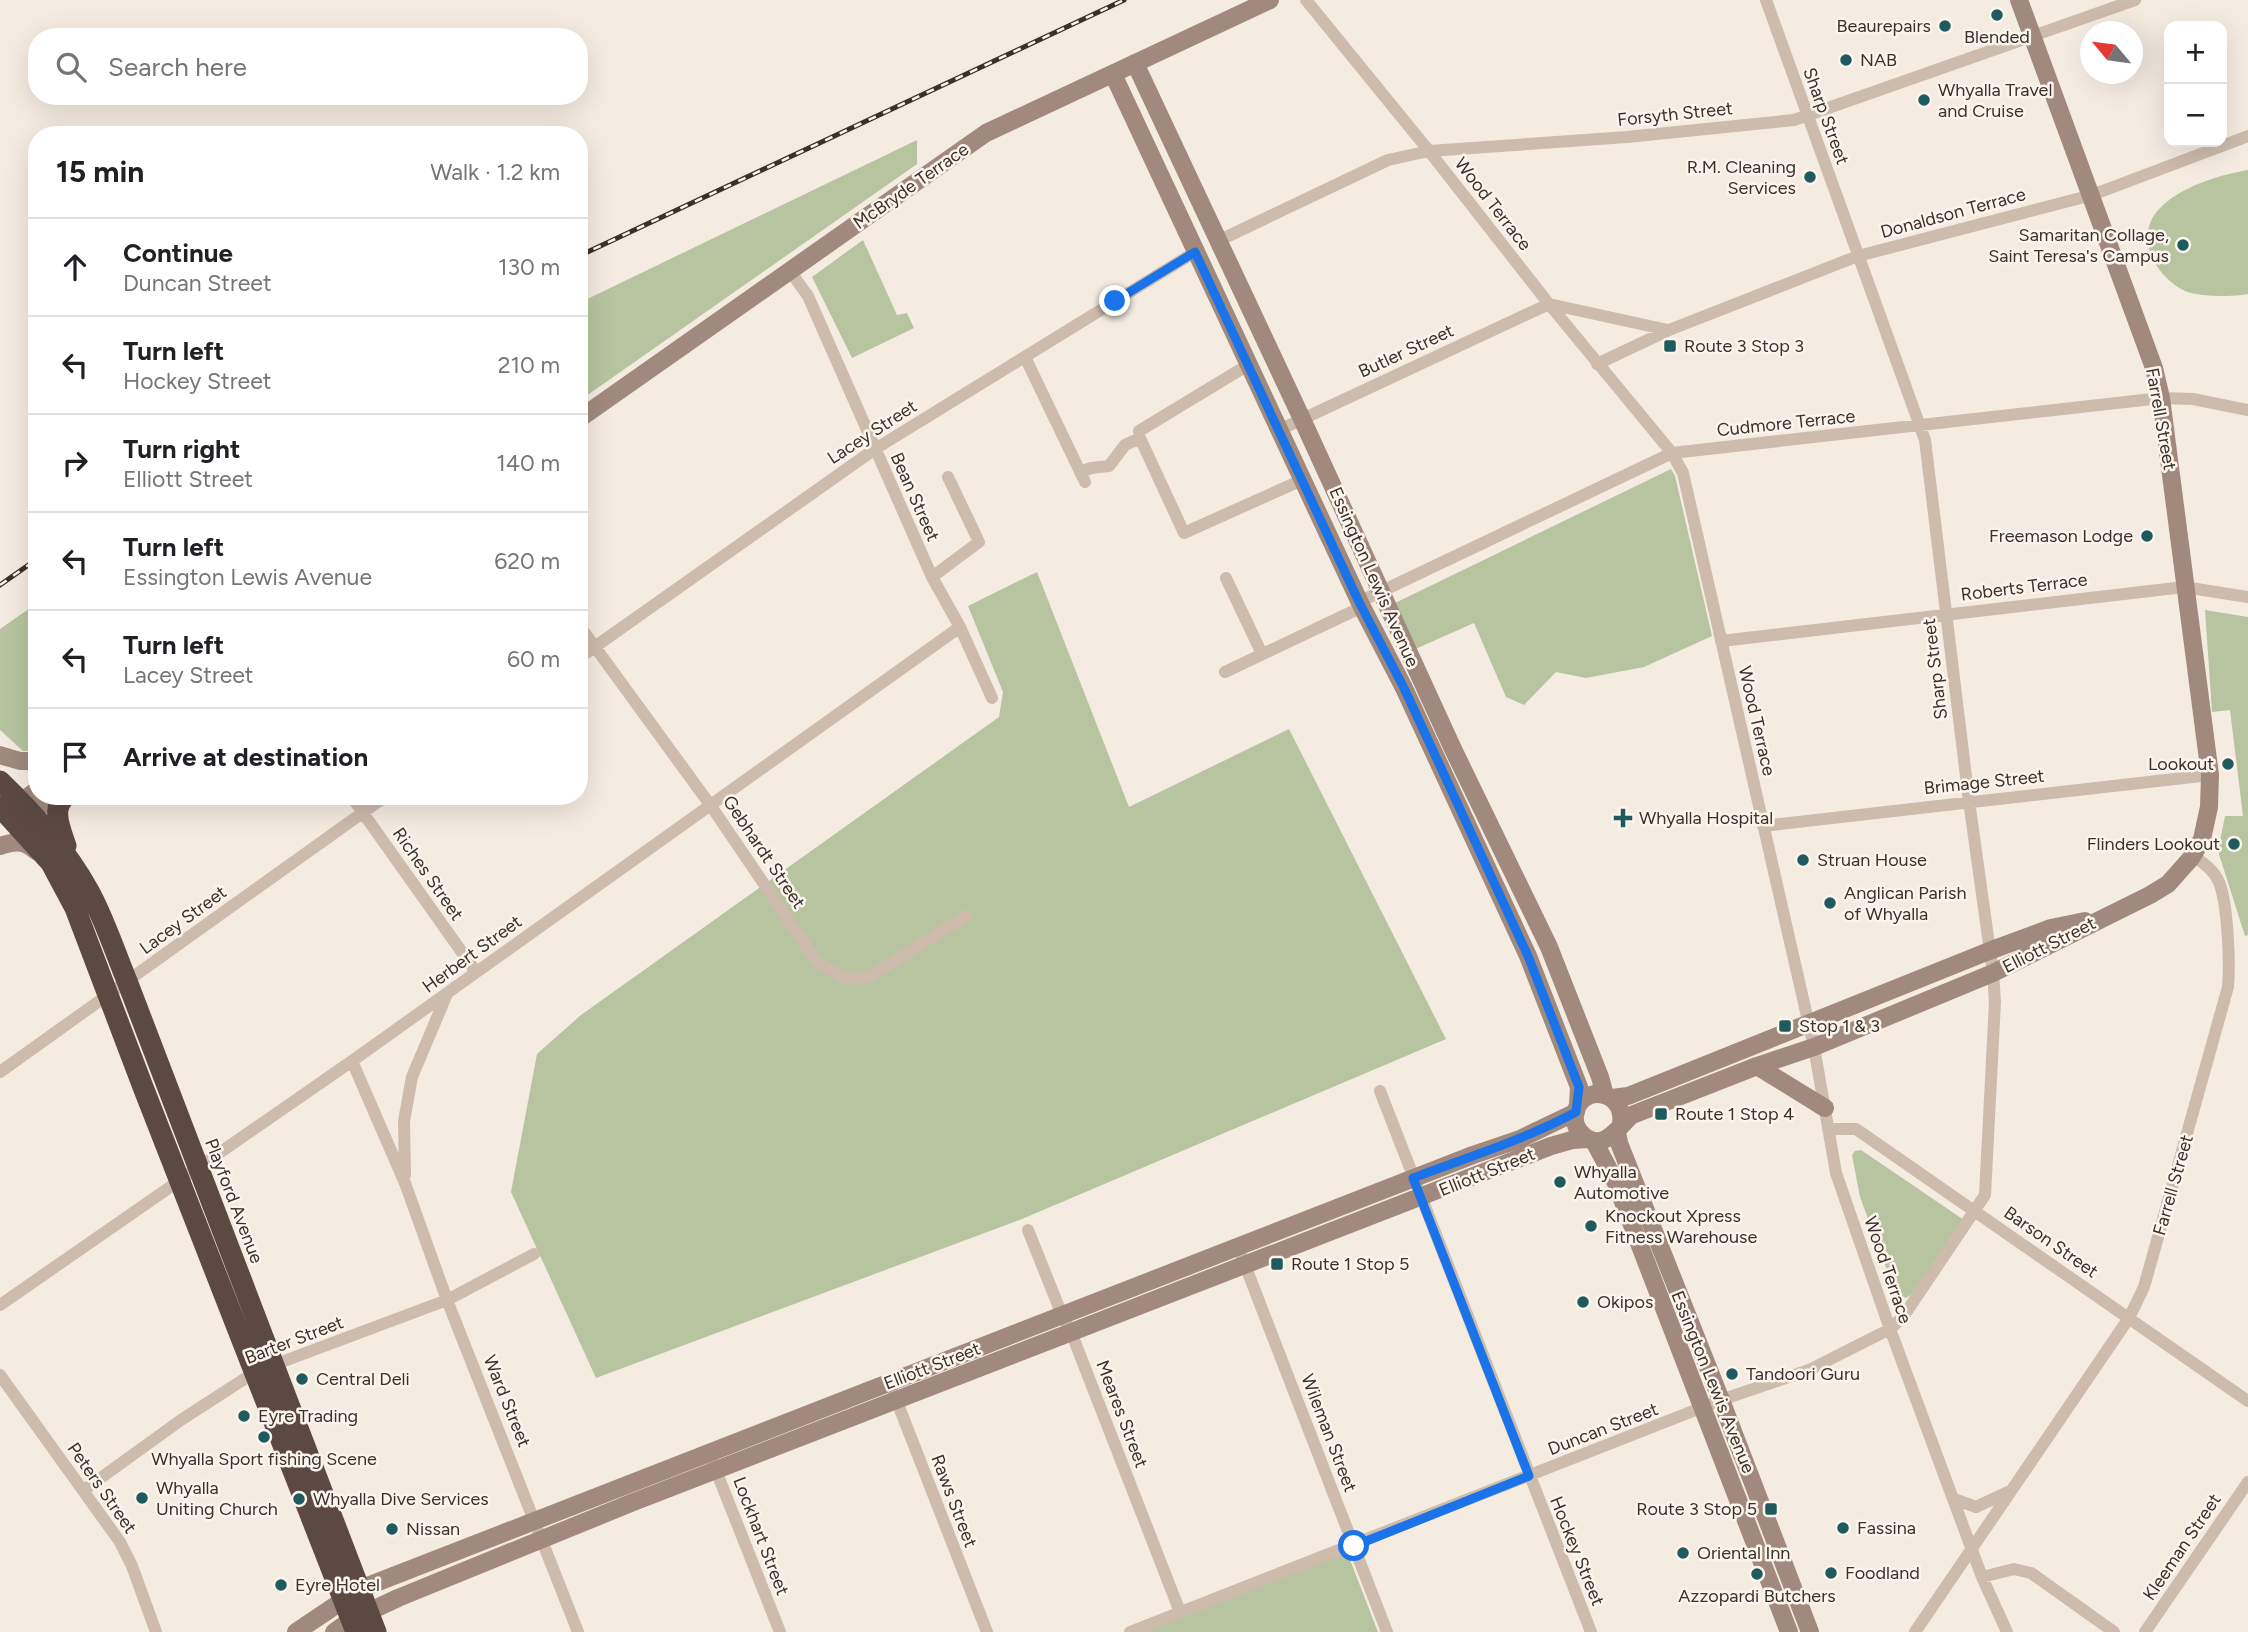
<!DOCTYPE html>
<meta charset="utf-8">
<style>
body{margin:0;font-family:Figtree,sans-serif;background:#f6f6f6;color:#202124}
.controls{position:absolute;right:21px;top:21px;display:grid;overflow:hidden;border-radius:14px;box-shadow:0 7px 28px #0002}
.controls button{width:63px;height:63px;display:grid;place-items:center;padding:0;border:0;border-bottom:2px solid #e0e0e0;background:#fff;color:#202124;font:35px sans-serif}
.compass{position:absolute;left:2080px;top:21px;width:63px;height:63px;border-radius:50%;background:#fff;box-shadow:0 7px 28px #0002;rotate:299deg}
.stop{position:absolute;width:21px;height:21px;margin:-16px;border:5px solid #1a73e8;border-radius:50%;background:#fff}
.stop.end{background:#1a73e8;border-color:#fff;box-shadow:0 2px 7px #0008}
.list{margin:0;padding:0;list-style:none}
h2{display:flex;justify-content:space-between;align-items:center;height:91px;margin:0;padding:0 28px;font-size:30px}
h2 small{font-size:23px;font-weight:400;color:#757577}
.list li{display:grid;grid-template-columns:46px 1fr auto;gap:21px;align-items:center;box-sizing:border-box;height:98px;padding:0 28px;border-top:2px solid #e0e0e0}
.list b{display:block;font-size:26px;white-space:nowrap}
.list p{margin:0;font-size:23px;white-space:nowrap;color:#757577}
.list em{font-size:23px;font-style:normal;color:#757577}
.icon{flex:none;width:38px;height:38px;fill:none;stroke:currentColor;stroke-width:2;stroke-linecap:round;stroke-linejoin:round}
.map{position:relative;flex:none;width:2248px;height:1632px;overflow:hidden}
.search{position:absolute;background:#fff;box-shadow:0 7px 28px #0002;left:28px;top:28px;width:560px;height:77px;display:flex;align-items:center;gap:18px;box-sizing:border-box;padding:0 24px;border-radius:28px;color:#757577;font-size:26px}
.panel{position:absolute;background:#fff;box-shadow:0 7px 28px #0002;left:28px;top:126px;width:560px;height:679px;border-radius:28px}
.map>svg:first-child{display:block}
</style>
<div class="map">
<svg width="2248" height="1632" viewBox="0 0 2248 1632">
<rect width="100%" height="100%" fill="#f4ebe1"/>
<path fill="#b8c4a0" d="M917,140V164L579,401V303Z
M2248,170V294C2234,297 2198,297 2185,291C2154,276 2133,235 2160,208C2182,186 2219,175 2248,170Z
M863,240L897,315L907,313L914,328L852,358L812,277Z
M1671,469L1675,476L1712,636L1644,667L1586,678L1556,672L1524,705L1506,697L1474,623L1413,650L1395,603Z
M1037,572L1129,807L1289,729L1446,1039L1022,1219L596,1378L511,1192L537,1054L581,1015L999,717L1003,692L968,606Z
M37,603V751H23L0,730V629Z
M2205,610L2248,617V935L2245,936L2218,851L2225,816H2243L2230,710L2212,712Z
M1861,1150L1964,1220L1912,1294L1906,1298L1896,1294L1860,1197L1852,1155L1855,1151Z
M1347,1552L1378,1632H1142Z"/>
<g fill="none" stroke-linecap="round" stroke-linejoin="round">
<path stroke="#cdbbac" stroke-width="12" d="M1306,0L1429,151L1549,304L1672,453L1683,473L1814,1047L1836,1173L1890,1329L1982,1577L2007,1632
M1218,241L1388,160L1429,151L1627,137L1794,120L2135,0
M790,271L808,296L932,577L960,627L992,698
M1025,357L1085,482
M1597,364L1669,330L1858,256L2092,195L2248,136
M1248,365L1139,431L1140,438L1184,533L1302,480
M1279,430L1549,304L1668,330
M1080,472L1091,468L1109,466L1125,445L1140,438
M932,577L979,542L948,477
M1226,578L1262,654
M1359,602L1672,453L2161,398L2193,399L2248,410
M579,625L711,806L817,962L847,979L869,977L966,916
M1721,641L2184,587L2248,597
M579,658L875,449L1195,252
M1225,672L1362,607
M351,796L476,972
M1763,826L2210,775
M352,1061L405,1183L447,1300L578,1632
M0,1072L386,796
M1380,1091L1591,1632
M1828,1129H1856L2248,1401
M405,1175L404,1121L412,1077L447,994
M1028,1230L1062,1315L1071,1332L1180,1612
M1238,1247L1387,1632
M0,1305L352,1061L960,627
M0,1375L120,1542L132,1566L156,1632
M894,1394L987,1632
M713,1463L780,1632
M84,1490L181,1420L255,1372L447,1300L534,1254
M1954,1499L1976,1507L2008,1492
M1982,1577L2014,1569L2031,1573L2114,1632
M1130,1632L1721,1400L1809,1370L1890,1329L1903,1317L1985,1195L1995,1002L1993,973L1969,801L1925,440L1766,0
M1915,1632L2129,1318L2144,1287L2228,987C2230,963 2228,905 2219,882C2214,870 2203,863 2193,855
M2145,1632L2248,1482"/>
<path stroke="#a18a7d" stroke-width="18" d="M1135,63L1302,419L1453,749L1549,947L1600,1077L1605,1095
M1113,74L1362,607L1404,688L1528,956L1579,1087L1578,1105
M579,419L986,133L1270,0
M0,755L20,761H37
M11,810L37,790
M21,821L55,796
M0,846C14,841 24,840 36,851
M1757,1066L1825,1108
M1612,1098L1628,1096L1989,951L2051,928L2085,921
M1621,1124C1626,1089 1579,1083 1575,1115C1574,1123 1577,1130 1583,1135C1603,1154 1619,1126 1632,1115L1757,1066L1814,1047L1993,973L2150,895L2168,884L2192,857L2202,839L2209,807L2210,775L2161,398L2154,368L2019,0
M1617,1132L1619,1143L1721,1400L1810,1632
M1594,1141L1615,1181L1789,1632
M296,1632L360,1589L1473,1155L1520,1139L1576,1112
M334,1632L351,1620L398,1598L631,1503L1551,1146L1572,1140L1588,1139"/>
<path stroke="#5c4a42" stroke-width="21" d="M0,781C34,814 66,849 89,891C104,918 115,952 127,981L376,1632
M0,807L51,863L75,908L143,1087L356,1632
M66,846C61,830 50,808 66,796"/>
<g stroke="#3b302b" stroke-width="5">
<path id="rail" d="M579,256L1124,0
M0,585L37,559"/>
</g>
<use href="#rail" stroke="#fbf5ee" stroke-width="2.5" stroke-dasharray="8" stroke-linecap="butt"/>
</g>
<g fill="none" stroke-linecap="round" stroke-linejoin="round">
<path stroke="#1a73e8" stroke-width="9" d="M1115,301L1195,252L1359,602L1404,688L1528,956L1579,1087L1576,1112C1524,1140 1468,1157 1413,1178L1529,1476L1354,1546"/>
</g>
<g fill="#1f5a5e" stroke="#fbf5ee" stroke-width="2.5">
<circle cx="1997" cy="15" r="7"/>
<circle cx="1945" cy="26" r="7"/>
<circle cx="1846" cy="60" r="7"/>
<circle cx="1924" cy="100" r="7"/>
<circle cx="1810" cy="177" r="7"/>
<circle cx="2183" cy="245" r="7"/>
<rect x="1663" y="339" width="14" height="14" rx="3.5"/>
<circle cx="2147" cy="536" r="7"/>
<circle cx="2228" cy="764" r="7"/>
<path d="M1619.5 807.5h7v7h7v7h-7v7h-7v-7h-7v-7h7z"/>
<circle cx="2234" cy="844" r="7"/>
<circle cx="1803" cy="860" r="7"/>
<circle cx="1830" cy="903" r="7"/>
<rect x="1778" y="1019" width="14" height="14" rx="3.5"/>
<rect x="1654" y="1107" width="14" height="14" rx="3.5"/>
<circle cx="1560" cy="1182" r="7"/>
<circle cx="1591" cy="1226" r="7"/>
<rect x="1270" y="1257" width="14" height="14" rx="3.5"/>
<circle cx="1583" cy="1302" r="7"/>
<circle cx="1732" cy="1374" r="7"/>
<circle cx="302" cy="1379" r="7"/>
<circle cx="244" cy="1416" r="7"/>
<circle cx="264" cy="1437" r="7"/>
<circle cx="142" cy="1498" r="7"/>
<circle cx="299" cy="1499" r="7"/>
<rect x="1764" y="1502" width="14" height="14" rx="3.5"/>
<circle cx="1843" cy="1528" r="7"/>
<circle cx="392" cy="1529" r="7"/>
<circle cx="1683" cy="1553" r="7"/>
<circle cx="1831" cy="1573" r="7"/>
<circle cx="1757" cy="1574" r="7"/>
<circle cx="281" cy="1585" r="7"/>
</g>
<g text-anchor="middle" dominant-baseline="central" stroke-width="5" stroke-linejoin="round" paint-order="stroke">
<g font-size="18" fill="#3b302b" stroke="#fbf5ee" text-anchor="start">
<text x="1931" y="26" text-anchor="end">Beaurepairs</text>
<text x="1997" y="37" text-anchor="middle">Blended</text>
<text x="1860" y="60">NAB</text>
<text x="1938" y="90">Whyalla Travel<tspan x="1938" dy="21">and Cruise</tspan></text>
<text x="1796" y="167" text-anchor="end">R.M. Cleaning<tspan x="1796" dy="21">Services</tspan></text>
<text x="2169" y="235" text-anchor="end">Samaritan Collage,<tspan x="2169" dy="21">Saint Teresa's Campus</tspan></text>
<text x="1684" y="346">Route 3 Stop 3</text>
<text x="2133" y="536" text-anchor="end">Freemason Lodge</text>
<text x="2214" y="764" text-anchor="end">Lookout</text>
<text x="1639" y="818">Whyalla Hospital</text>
<text x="2220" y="844" text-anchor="end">Flinders Lookout</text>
<text x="1817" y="860">Struan House</text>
<text x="1844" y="893">Anglican Parish<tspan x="1844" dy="21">of Whyalla</tspan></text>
<text x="1799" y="1026">Stop 1 &amp; 3</text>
<text x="1675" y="1114">Route 1 Stop 4</text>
<text x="1574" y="1172">Whyalla<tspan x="1574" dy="21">Automotive</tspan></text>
<text x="1605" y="1216">Knockout Xpress<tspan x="1605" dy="21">Fitness Warehouse</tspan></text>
<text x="1291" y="1264">Route 1 Stop 5</text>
<text x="1597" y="1302">Okipos</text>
<text x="1746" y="1374">Tandoori Guru</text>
<text x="316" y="1379">Central Deli</text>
<text x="258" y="1416">Eyre Trading</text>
<text x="264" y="1459" text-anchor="middle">Whyalla Sport fishing Scene</text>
<text x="156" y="1488">Whyalla<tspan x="156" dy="21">Uniting Church</tspan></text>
<text x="313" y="1499">Whyalla Dive Services</text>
<text x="1757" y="1509" text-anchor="end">Route 3 Stop 5</text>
<text x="1857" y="1528">Fassina</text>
<text x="406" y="1529">Nissan</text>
<text x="1697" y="1553">Oriental Inn</text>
<text x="1845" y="1573">Foodland</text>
<text x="295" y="1585">Eyre Hotel</text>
<text x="1757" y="1596" text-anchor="middle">Azzopardi Butchers</text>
</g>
<g font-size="18" fill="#3b302b" stroke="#fbf5ee">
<text transform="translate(1675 114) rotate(-6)">Forsyth Street</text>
<text transform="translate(1826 116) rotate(70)">Sharp Street</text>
<text transform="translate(911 186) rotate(-35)">McBryde Terrace</text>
<text transform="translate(1493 204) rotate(52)">Wood Terrace</text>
<text transform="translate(1953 213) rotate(-15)">Donaldson Terrace</text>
<text transform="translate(1406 351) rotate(-25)">Butler Street</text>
<text transform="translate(2161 419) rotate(80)">Farrell Street</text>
<text transform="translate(1786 423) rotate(-6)">Cudmore Terrace</text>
<text transform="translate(872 432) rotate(-33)">Lacey Street</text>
<text transform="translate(915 497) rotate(66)">Bean Street</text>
<text transform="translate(1374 577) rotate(66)">Essington Lewis Avenue</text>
<text transform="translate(2024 587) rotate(-7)">Roberts Terrace</text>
<text transform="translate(1935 669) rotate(-97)">Sharp Street</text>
<text transform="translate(1757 721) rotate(77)">Wood Terrace</text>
<text transform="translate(1984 782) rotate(-6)">Brimage Street</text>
<text transform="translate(764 852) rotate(56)">Gebhardt Street</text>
<text transform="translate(428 874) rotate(55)">Riches Street</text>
<text transform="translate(183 920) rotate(-36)">Lacey Street</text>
<text transform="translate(2049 945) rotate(-27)">Elliott Street</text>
<text transform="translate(472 954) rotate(-36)">Herbert Street</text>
<text transform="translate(1487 1172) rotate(-22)">Elliott Street</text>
<text transform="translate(2173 1185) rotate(-74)">Farrell Street</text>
<text transform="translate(234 1201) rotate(69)">Playford Avenue</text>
<text transform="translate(2051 1242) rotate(35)">Barson Street</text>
<text transform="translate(1888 1270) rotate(71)">Wood Terrace</text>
<text transform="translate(294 1340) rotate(-21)">Barter Street</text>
<text transform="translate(932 1366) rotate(-21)">Elliott Street</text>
<text transform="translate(1713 1382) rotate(68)">Essington Lewis Avenue</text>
<text transform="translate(507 1401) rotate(68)">Ward Street</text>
<text transform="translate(1122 1414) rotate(69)">Meares Street</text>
<text transform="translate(1603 1429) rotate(-21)">Duncan Street</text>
<text transform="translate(1329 1433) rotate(69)">Wileman Street</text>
<text transform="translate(102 1488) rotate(55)">Peters Street</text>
<text transform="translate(954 1501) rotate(69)">Raws Street</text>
<text transform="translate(761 1536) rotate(69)">Lockhart Street</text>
<text transform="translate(2182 1547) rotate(-56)">Kleeman Street</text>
<text transform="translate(1577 1551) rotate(68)">Hockey Street</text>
</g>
</g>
</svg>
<div class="controls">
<button>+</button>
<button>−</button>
</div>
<svg class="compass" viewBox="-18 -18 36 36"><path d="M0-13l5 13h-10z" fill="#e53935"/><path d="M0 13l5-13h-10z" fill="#757577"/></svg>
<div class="stop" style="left:1354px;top:1546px"></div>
<div class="stop end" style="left:1115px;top:301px"></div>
<div class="search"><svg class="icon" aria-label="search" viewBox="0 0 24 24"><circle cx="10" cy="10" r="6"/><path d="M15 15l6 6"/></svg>Search here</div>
<section class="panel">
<h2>15 min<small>Walk · 1.2 km</small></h2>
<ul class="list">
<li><svg class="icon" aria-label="ahead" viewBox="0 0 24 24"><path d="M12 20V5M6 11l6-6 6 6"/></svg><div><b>Continue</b><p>Duncan Street</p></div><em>130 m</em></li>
<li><svg class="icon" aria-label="left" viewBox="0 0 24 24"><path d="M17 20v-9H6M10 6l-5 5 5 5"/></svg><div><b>Turn left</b><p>Hockey Street</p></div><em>210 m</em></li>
<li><svg class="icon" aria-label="right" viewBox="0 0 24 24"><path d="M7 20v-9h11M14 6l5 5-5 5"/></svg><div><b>Turn right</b><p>Elliott Street</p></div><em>140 m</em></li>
<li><svg class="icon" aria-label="left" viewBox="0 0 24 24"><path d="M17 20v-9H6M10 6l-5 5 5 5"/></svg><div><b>Turn left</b><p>Essington Lewis Avenue</p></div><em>620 m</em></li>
<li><svg class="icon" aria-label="left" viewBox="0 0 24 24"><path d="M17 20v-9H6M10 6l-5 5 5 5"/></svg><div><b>Turn left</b><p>Lacey Street</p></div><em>60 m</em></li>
<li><svg class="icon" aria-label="arrive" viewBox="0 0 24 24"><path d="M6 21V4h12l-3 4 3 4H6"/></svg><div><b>Arrive at destination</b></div></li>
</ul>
</section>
</div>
